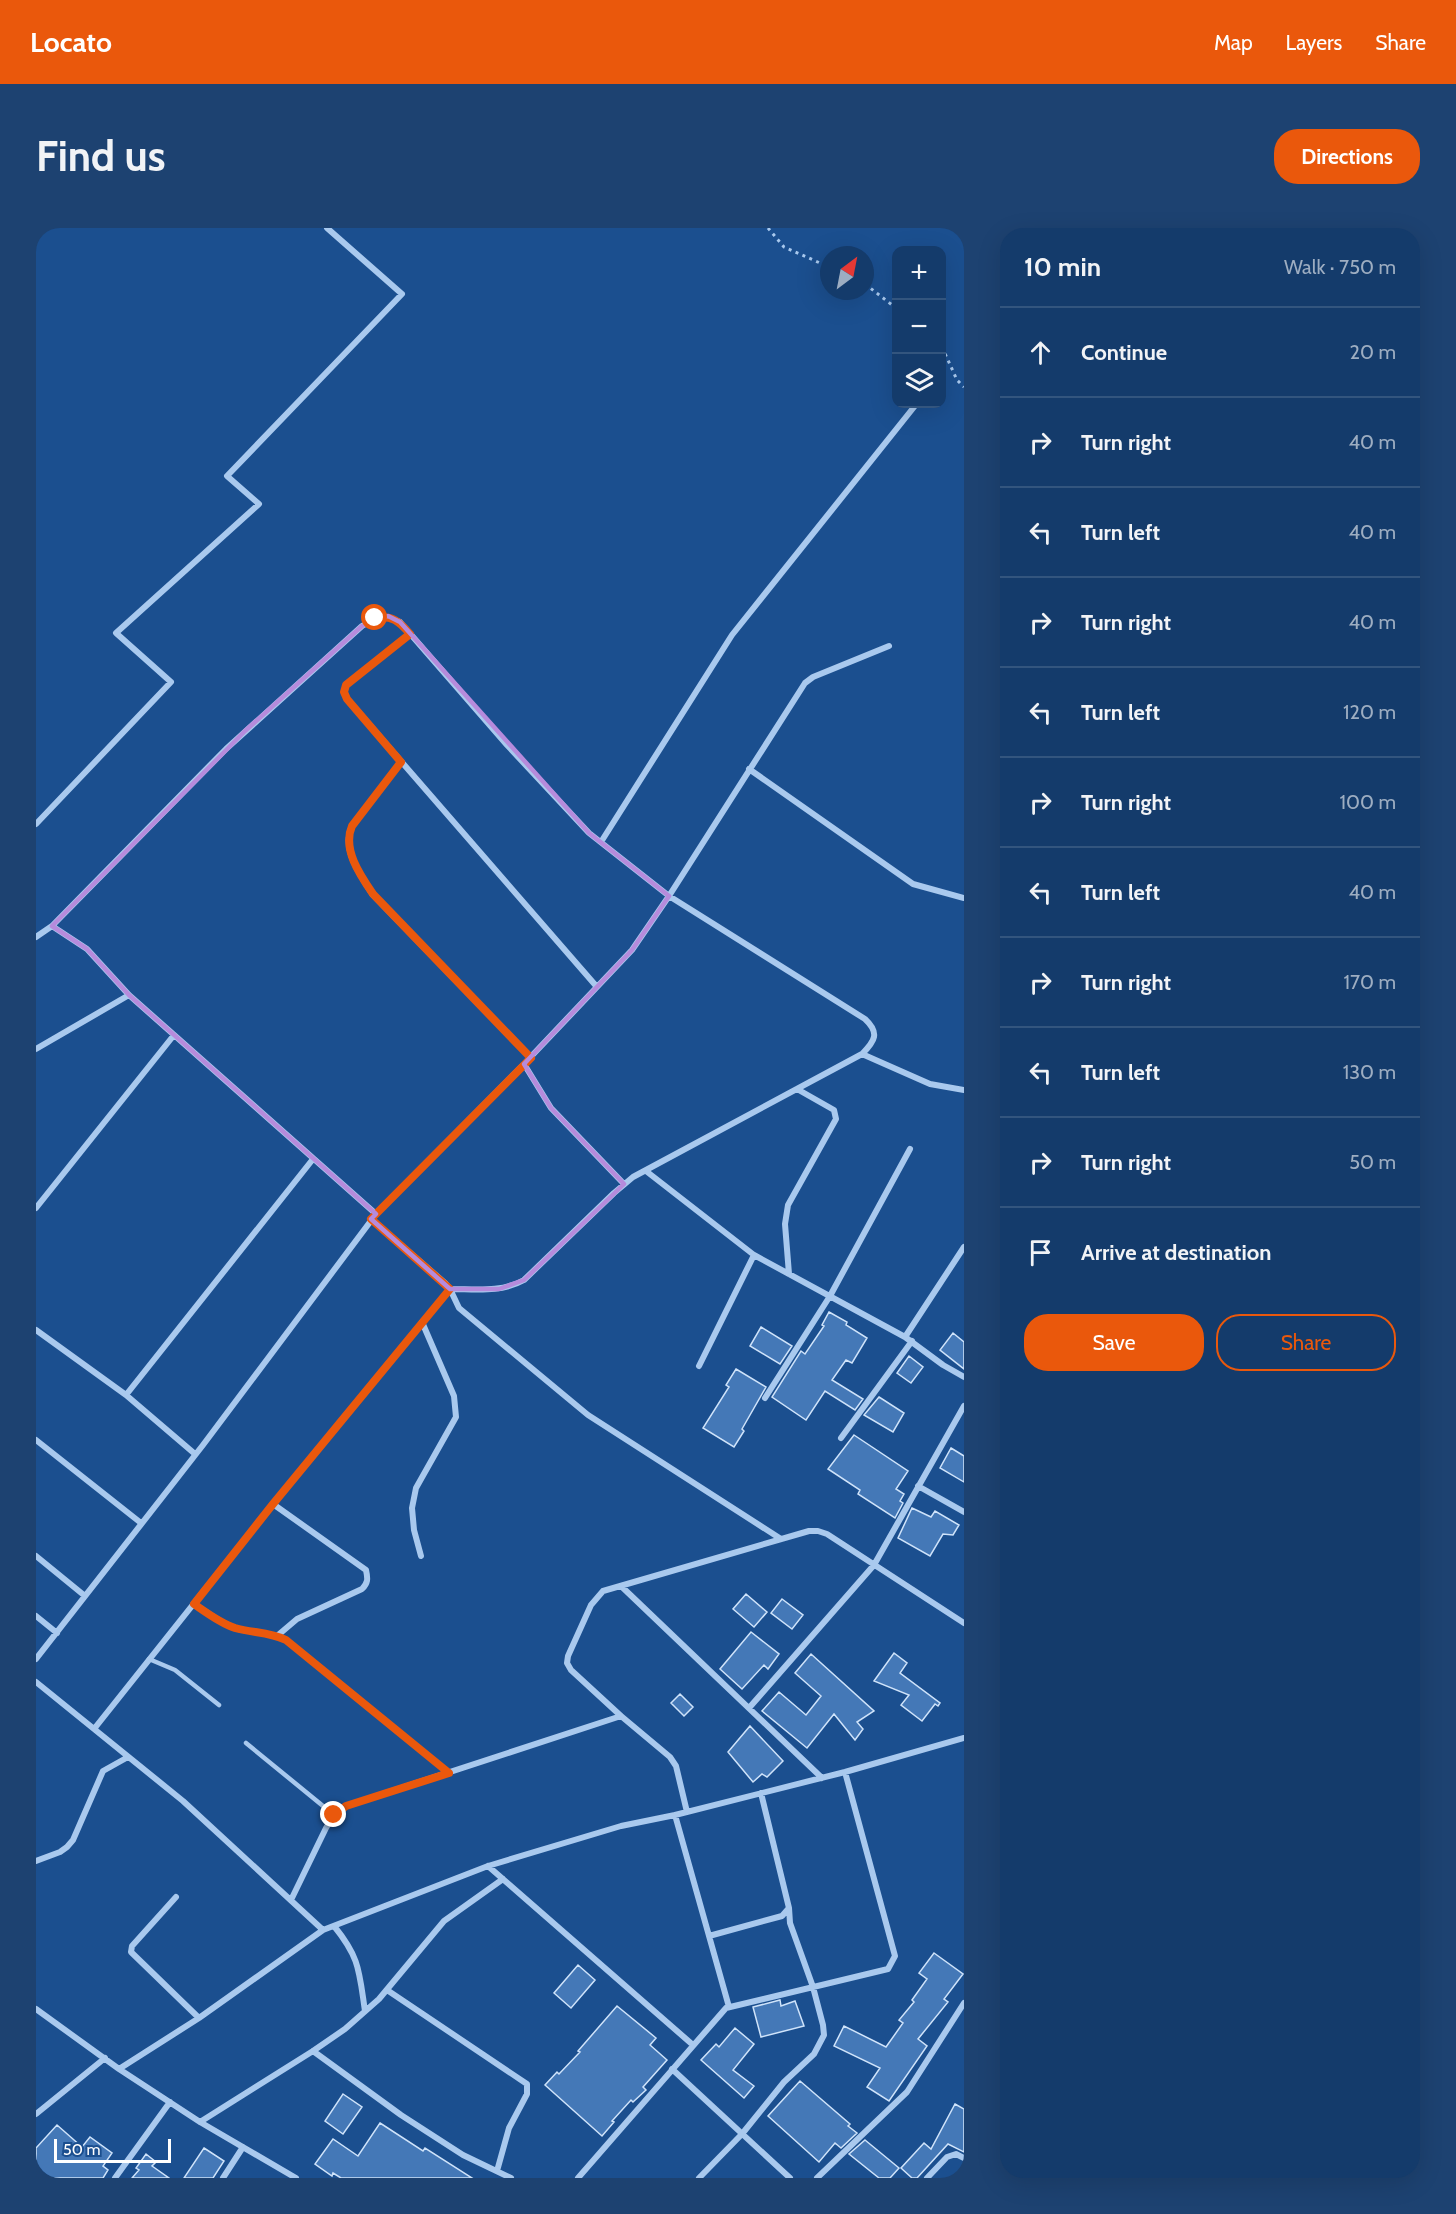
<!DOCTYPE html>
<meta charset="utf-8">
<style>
body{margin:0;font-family:Cabin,sans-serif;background:#1d4271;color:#f1f3f6}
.controls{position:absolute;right:18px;top:18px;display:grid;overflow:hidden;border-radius:12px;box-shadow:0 6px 24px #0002}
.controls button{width:54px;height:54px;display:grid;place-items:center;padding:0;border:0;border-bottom:2px solid #33557e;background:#143b6b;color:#f1f3f6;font:30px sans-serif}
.compass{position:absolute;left:784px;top:18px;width:54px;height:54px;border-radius:50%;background:#143b6b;box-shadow:0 6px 24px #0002;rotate:32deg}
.scale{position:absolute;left:18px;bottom:15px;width:117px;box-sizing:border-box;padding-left:6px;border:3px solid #fff;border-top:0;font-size:16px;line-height:21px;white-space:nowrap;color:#fff;-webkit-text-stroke:4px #1b4f8f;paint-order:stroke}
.stop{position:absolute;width:18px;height:18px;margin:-14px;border:4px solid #ea580c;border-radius:50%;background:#fff}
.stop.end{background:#ea580c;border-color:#fff;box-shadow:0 2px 6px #0008}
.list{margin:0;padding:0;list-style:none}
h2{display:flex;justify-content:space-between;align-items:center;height:78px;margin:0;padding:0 24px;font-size:26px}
h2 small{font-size:20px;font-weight:400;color:#9dadc1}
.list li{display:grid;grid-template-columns:39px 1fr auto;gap:18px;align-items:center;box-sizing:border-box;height:90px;padding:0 24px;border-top:2px solid #33557e}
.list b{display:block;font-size:22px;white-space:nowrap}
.list em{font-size:20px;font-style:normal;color:#9dadc1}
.actions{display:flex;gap:12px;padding:18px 24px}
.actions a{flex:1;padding:14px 0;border:2px solid #ea580c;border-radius:24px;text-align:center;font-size:21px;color:#ea580c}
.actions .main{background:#ea580c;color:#fff}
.icon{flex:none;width:33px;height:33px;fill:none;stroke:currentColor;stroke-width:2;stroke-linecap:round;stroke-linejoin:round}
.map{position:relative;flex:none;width:928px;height:1950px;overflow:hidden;border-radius:24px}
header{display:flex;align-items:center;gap:36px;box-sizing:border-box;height:84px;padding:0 30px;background:#ea580c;color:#fff}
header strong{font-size:28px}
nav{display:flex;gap:33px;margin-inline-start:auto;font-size:21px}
.intro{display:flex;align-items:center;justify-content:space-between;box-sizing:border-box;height:144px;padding:0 36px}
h1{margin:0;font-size:42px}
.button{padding:15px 27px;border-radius:24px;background:#ea580c;color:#fff;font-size:21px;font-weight:700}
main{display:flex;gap:36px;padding:0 36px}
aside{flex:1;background:#143b6b;border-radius:24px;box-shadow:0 6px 24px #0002}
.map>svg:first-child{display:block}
</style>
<header>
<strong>Locato</strong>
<nav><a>Map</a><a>Layers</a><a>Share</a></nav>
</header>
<div class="intro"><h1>Find us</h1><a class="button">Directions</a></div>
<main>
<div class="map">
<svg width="928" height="1950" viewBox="0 0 928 1950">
<rect width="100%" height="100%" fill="#1b4f8f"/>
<path fill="#4478b7" stroke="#cfe3fa" stroke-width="1.5" d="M793,1084L811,1094L810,1097L831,1110L816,1135L810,1132L796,1152L827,1171L819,1182L789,1163L770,1192L736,1169L765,1123L769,1126L788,1098L786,1097Z
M725,1099L756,1118L744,1136L714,1118Z
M917,1105L928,1114V1141L904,1122Z
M873,1128L887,1139L875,1155L861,1145Z
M700,1141L730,1159L706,1201L708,1203L698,1219L667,1200L693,1159L690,1157Z
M843,1169L868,1185L857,1204L828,1187Z
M818,1207L872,1243L860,1261L868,1266L864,1273L867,1275L859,1290L822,1266L824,1262L792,1241Z
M915,1220L928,1228V1254L904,1240Z
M876,1280L895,1289L899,1283L923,1297L917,1307L907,1306L894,1328L862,1310Z
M710,1366L731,1384L718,1399L697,1381Z
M746,1371L767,1387L756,1401L735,1385Z
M715,1404L743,1426L732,1441L728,1437L706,1461L684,1441Z
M858,1425L871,1435L864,1445L904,1475L902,1478L899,1476L886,1493L865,1477L873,1467L838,1453Z
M775,1426L838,1483L821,1494L827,1501L819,1512L798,1486L771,1520L726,1483L743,1464L770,1487L785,1468L759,1445Z
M644,1466L657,1479L648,1488L635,1475Z
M714,1498L747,1533L731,1549L726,1546L717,1554L692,1524Z
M898,1725L927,1746L908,1771L912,1774L882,1811L891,1818L853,1873L831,1859L844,1840L798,1818L808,1798L850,1819L867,1795L863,1792L878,1774L876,1772L891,1751L883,1745Z
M542,1737L559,1752L535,1780L518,1765Z
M744,1772L745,1778L759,1773L768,1798L725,1809L717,1779Z
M581,1778L620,1810L614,1817L631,1832L607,1859L610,1862L597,1874L595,1872L576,1893L578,1894L566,1908L509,1857L521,1844L523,1846L544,1824L542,1823Z
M699,1800L718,1816L697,1842L718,1858L708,1870L665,1832L680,1816L683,1819Z
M764,1853L814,1896L812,1898L821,1905L805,1920L799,1915L783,1934L732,1888Z
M307,1866L326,1879L307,1906L289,1893Z
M919,1876L928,1881V1924L912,1916L881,1950H876L865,1940L888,1915L895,1921Z
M344,1895L387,1923L389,1920L436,1950H305L297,1945L296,1948L279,1936L297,1911L322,1928Z
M21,1897L46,1919L54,1909L76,1925L67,1938L72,1942L67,1950H0V1920Z
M829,1912L863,1940L854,1950H843L813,1926Z
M168,1920L188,1933L177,1950H148Z
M110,1926L120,1934L116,1938L133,1950H96L103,1942L100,1940Z"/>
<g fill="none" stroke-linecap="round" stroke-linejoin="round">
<path stroke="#a9c9ee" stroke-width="3" stroke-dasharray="3 4.5" stroke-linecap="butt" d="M732,0L748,19L793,39
M829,56L860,80
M906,119L921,152L928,159"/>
<path stroke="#a9c9ee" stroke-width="4.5" d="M113,1431L139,1442L183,1477
M210,1515L298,1587"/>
<path stroke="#a9c9ee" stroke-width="6" d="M374,406L310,457L308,464L311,471L561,759
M365,534L316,598C305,621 324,647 337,667L494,829
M713,541L877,656L928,670
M0,596L135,454L80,405L223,276L191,248L366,66L291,0
M565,614L696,407L878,179
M16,698L51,721L93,767L340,986
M0,709L16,698L190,521L326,398C341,389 348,386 364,394L471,517L553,605L633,668L829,791C844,805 839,813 826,826L597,949L578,965L488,1052C465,1065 439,1061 414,1061L237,1276L58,1501
M0,821L93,767
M826,826L894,856L928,862
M488,836L515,880L588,956
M610,943L718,1027L869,1109L907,1137L928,1149
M0,980L138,807
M335,991L409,1055L414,1061L423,1080L552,1187L745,1311
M753,1046L749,996L752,977L800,891L798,882L761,861
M0,1102L90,1167L159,1226
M869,1109L928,1019
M663,1138L718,1027
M90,1167L277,931
M729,1170L794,1068L874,921
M805,1210L876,1113
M0,1212L105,1295
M882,1258L928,1284
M237,1276L330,1342C332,1351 332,1355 326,1361L261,1391L241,1408
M0,1328L49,1368
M385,1328L378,1302L376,1280L380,1260L420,1189L418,1168L386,1094
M585,1358L786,1550
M158,1376C171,1384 184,1395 199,1400C216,1405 234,1404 250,1412L413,1545
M0,1388L21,1405
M0,1431L167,1217L340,986L488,836L596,722L633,668L769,455L777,449L853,418
M0,1454L147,1573L287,1702L163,1790L83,1841L164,1894L260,1950
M713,1480L838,1337L928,1178
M651,1584L640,1538L634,1529L585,1488L535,1442L531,1435L532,1428L555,1377L567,1363L773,1303H782L791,1306L928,1395
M639,1587L693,1779
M0,1633L24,1624L31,1619L37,1612L67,1543L92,1529
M452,1638L657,1817
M140,1669L96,1718L95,1724L163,1790
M255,1672L290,1600L298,1587L310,1578L585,1488
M298,1698C324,1730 323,1743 329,1783
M287,1702L452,1638L585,1598L639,1587L809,1544L928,1510
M673,1708L746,1688L753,1680L725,1565
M351,1762L491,1856V1866L473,1900L461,1943
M0,1781L83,1841
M277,1823L365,1887L427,1927L475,1950
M636,1841L754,1950
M0,1886L69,1830
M164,1894L277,1823L309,1801L343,1771L408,1693L467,1651
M79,1950L134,1874
M187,1950L207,1919
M542,1950L690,1780L852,1741L859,1728L809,1544
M663,1950L706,1906L748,1854L778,1826L788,1807L787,1797L777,1759L754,1695L753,1680
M781,1950L871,1864L928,1775
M891,1950L911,1929L920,1926L928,1930"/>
</g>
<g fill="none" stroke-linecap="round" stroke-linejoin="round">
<path stroke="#ea580c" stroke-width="8" d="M298,1587L310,1578L413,1545L250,1412C234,1404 217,1405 199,1400C184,1395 171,1385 158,1376L237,1276L414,1061L335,991L495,830L337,666C324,647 306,621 316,598L365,534L311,471L308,464L310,457L374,406C363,393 356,387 339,390"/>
</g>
<path fill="none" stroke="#b68bdc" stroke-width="4.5" stroke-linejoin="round" d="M352,388L364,394L553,605L633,668L596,722L488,836L515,880L588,956L488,1052L463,1061H414L335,991L340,986L93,767L51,721L16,698L209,503L326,398Z"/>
</svg>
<div class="controls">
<button>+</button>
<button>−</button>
<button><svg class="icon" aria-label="layers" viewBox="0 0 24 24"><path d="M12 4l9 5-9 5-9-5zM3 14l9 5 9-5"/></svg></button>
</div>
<svg class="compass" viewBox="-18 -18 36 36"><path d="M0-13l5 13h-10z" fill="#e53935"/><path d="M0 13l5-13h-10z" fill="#9dadc1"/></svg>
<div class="scale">50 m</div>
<div class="stop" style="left:339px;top:390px"></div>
<div class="stop end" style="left:298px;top:1587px"></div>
</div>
<aside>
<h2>10 min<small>Walk · 750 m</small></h2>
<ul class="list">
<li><svg class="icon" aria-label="ahead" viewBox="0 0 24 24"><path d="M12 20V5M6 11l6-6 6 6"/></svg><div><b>Continue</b></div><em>20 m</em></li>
<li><svg class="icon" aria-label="right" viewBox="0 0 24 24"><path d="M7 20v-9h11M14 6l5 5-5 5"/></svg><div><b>Turn right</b></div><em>40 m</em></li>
<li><svg class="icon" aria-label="left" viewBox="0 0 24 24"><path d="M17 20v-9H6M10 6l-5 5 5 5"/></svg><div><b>Turn left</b></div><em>40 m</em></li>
<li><svg class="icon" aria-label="right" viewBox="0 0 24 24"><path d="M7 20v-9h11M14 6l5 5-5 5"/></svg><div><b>Turn right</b></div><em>40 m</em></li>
<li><svg class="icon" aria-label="left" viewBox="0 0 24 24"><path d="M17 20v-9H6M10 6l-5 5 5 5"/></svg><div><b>Turn left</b></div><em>120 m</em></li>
<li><svg class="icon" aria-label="right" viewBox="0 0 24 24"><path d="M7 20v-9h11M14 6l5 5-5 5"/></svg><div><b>Turn right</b></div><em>100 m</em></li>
<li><svg class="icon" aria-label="left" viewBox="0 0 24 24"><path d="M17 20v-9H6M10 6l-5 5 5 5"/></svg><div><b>Turn left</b></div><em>40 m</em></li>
<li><svg class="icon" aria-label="right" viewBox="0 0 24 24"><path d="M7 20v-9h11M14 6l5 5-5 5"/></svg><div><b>Turn right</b></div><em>170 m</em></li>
<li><svg class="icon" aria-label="left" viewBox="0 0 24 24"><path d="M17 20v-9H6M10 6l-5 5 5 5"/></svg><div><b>Turn left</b></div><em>130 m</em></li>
<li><svg class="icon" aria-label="right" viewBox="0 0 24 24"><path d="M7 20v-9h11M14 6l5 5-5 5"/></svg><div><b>Turn right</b></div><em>50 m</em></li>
<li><svg class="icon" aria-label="arrive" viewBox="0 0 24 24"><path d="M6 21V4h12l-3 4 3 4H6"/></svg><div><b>Arrive at destination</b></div></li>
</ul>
<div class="actions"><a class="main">Save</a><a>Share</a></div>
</aside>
</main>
